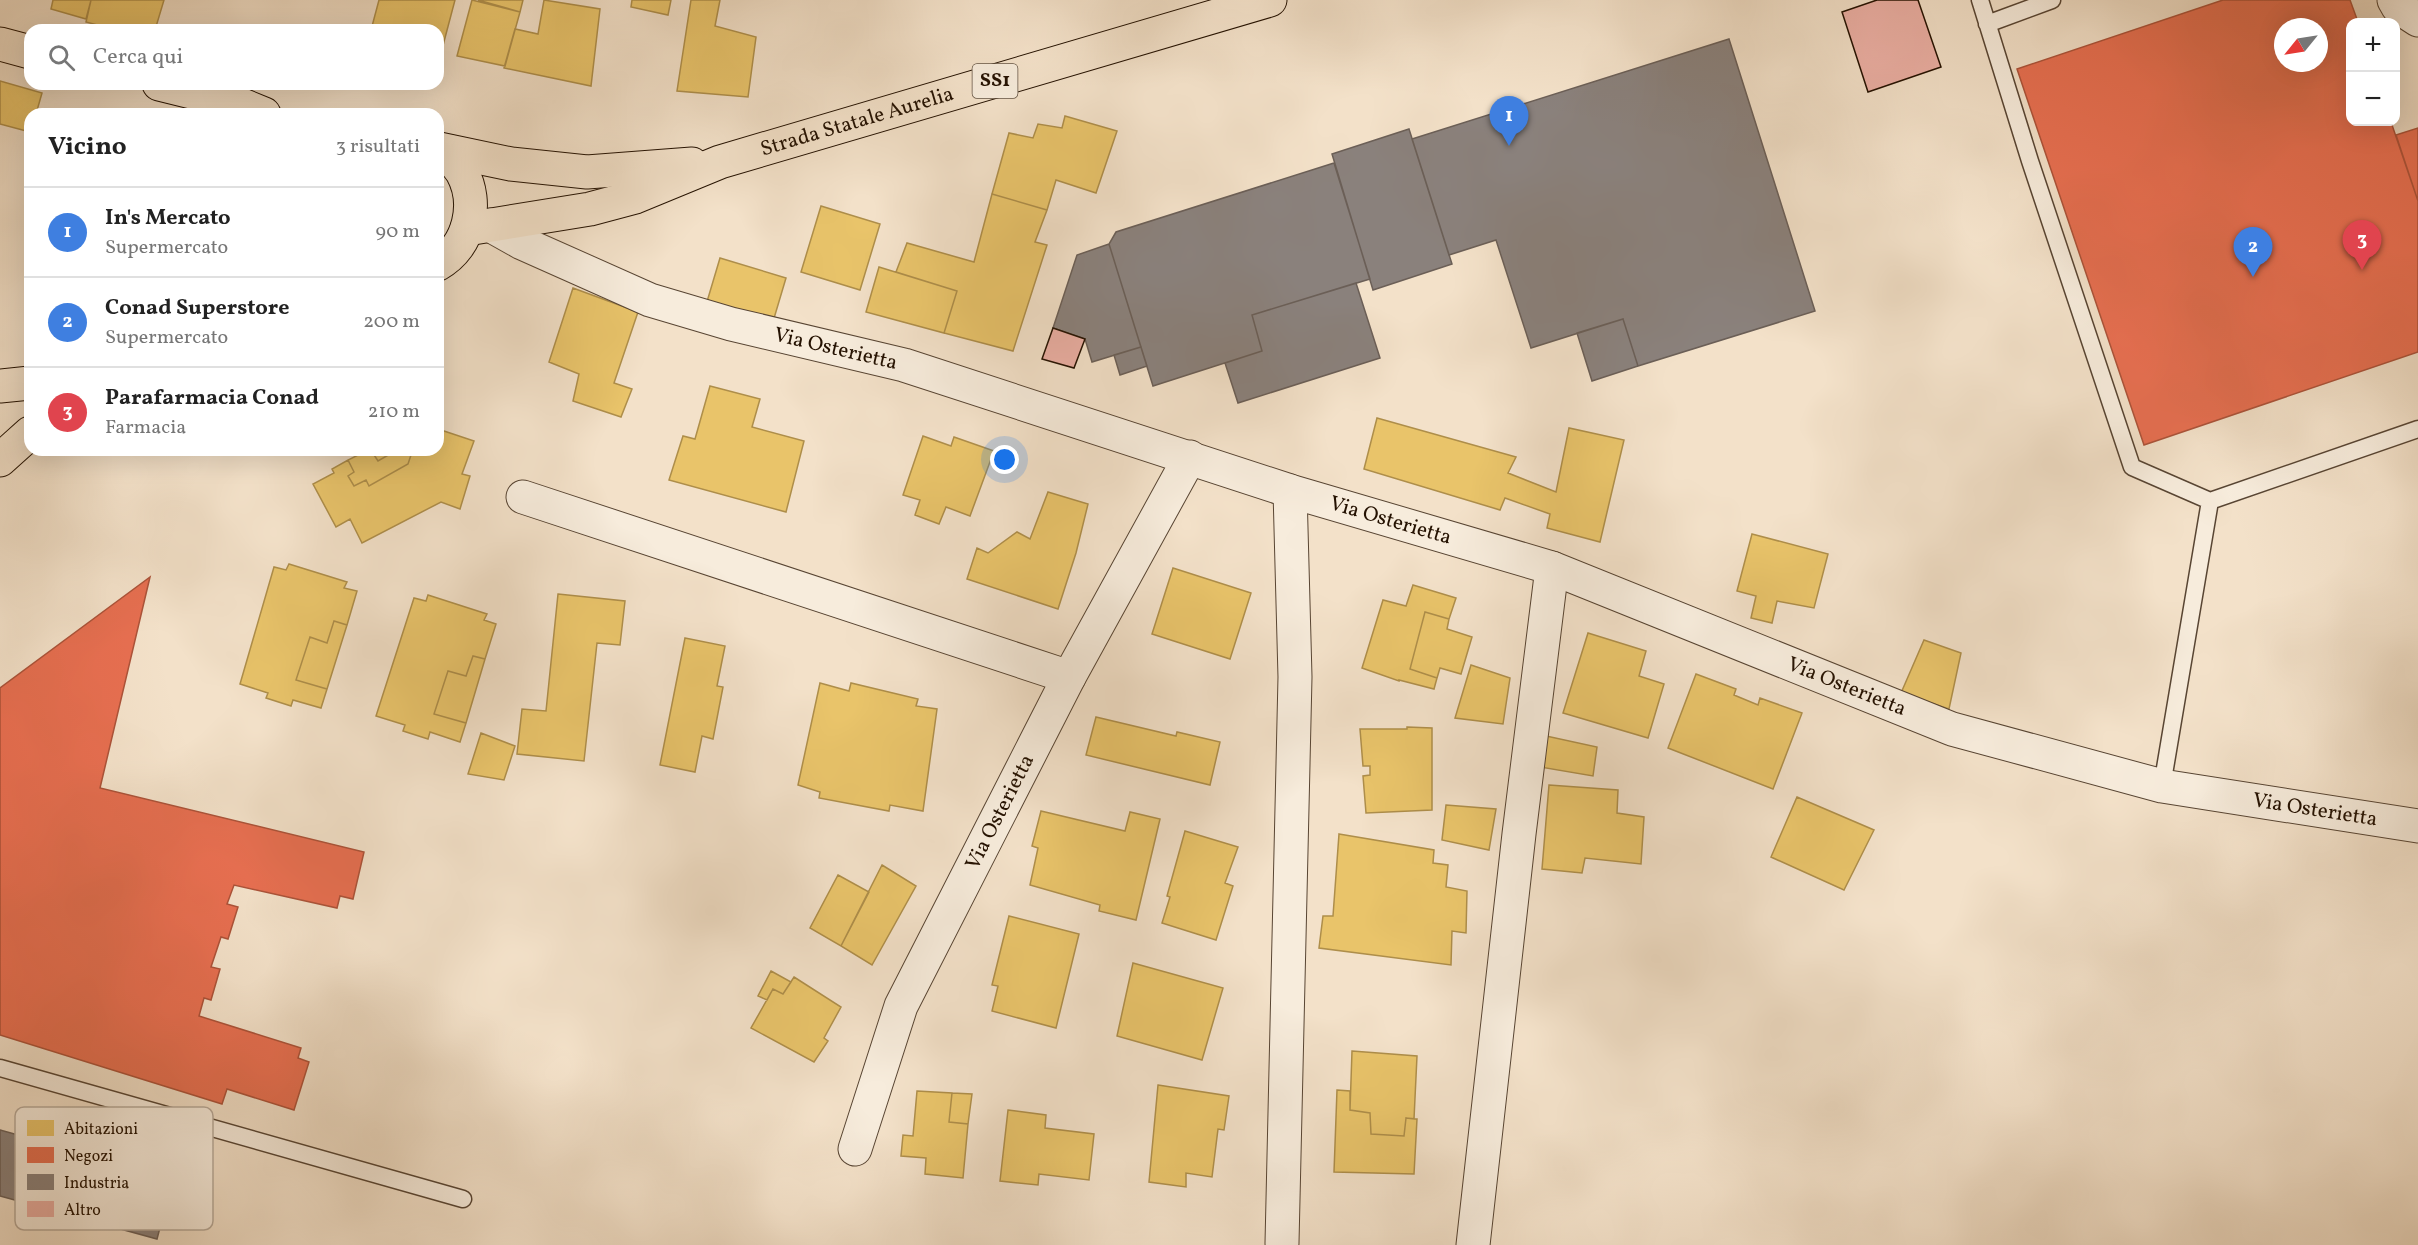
<!DOCTYPE html>
<html lang="it">
<meta charset="utf-8">
<style>
body{margin:0;font-family:Vollkorn,serif;background:#f2f2f2;color:#222}
.controls{position:absolute;right:18px;top:18px;display:grid;overflow:hidden;border-radius:12px;box-shadow:0 6px 24px #0002}
.controls button{width:54px;height:54px;display:grid;place-items:center;padding:0;border:0;border-bottom:2px solid #e0e0e0;background:#fff;color:#222;font:30px sans-serif}
.compass{position:absolute;left:2274px;top:18px;width:54px;height:54px;border-radius:50%;background:#fff;box-shadow:0 6px 24px #0002;rotate:240deg}
.you{position:absolute;left:1005px;top:460px;width:21px;height:21px;margin:-15px;border:4px solid #fff;border-radius:50%;background:#1a73e8;box-shadow:0 0 0 9px #1a73e833}
.badge{display:grid;place-items:center;width:39px;height:39px;border-radius:50%;background:#0b8043;color:#fff;font-size:20px;font-weight:700}
.pin{position:absolute;translate:-50% -50px;filter:drop-shadow(0 2px 3px #0008)}
.pin::after{content:'';position:absolute;top:32px;width:21px;height:18px;background:inherit;clip-path:polygon(0 0,100% 0,50% 100%)}
.list{margin:0;padding:0;list-style:none}
h2{display:flex;justify-content:space-between;align-items:center;height:78px;margin:0;padding:0 24px;font-size:26px}
h2 small{font-size:20px;font-weight:400;color:#767676}
.list li{display:grid;grid-template-columns:39px 1fr auto;gap:18px;align-items:center;box-sizing:border-box;height:90px;padding:0 24px;border-top:2px solid #e0e0e0}
.list b{display:block;font-size:22px;white-space:nowrap}
.list p{margin:0;font-size:20px;white-space:nowrap;color:#767676}
.list em{font-size:20px;font-style:normal;color:#767676}
.icon{flex:none;width:33px;height:33px;fill:none;stroke:currentColor;stroke-width:2;stroke-linecap:round;stroke-linejoin:round}
.map{position:relative;flex:none;width:2418px;height:1245px;overflow:hidden}
.search{position:absolute;background:#fff;box-shadow:0 6px 24px #0002;left:24px;top:24px;width:420px;height:66px;display:flex;align-items:center;gap:15px;box-sizing:border-box;padding:0 21px;border-radius:18px;color:#767676;font-size:22px}
.panel{position:absolute;background:#fff;box-shadow:0 6px 24px #0002;left:24px;top:108px;width:420px;height:348px;border-radius:18px}
.map>svg:first-child{display:block}
</style>
<div class="map">
<svg width="2418" height="1245" viewBox="0 0 2418 1245">
<rect width="100%" height="100%" fill="#f3e1c9"/>
<filter id="stains"><feTurbulence type="fractalNoise" baseFrequency=".00333" numOctaves="4"/><feColorMatrix values="0 0 0 0 .2 0 0 0 0 .09 0 0 0 0 .02 0 0 0 .5 -.17"/></filter>
<radialGradient id="worn" r=".72"><stop offset=".6" stop-color="#630" stop-opacity="0"/><stop offset="1" stop-color="#630" stop-opacity=".3"/></radialGradient>
<path fill="#e9c46a" stroke="#ae8e4a" stroke-width="1.5" d="M53,0H91L86,19L51,9Z
M91,0H164L155,30H116L86,22Z
M379,0H455L441,53L438,52V30H371Z
M472,0L520,12L505,66L457,56Z
M478,0H523L520,12Z
M544,0L600,9L591,86L504,68L515,29L538,34Z
M632,0H671L668,15L631,7Z
M691,0H720L715,26L756,37L748,97L677,91Z
M0,81L42,93L36,114H30V132L0,124Z
M1065,116L1117,131L1096,193L1056,180L1047,210L992,194L1009,133L1033,138L1038,124L1062,128Z
M992,194L1047,210L1035,242L1047,245L1013,351L944,333L957,291L896,272L907,243L974,262Z
M821,206L880,224L860,290L801,272Z
M720,258L786,278L772,325L706,305Z
M879,267L957,291L944,333L866,312Z
M573,288L638,312L614,383L632,389L621,417L573,401L579,374L549,362Z
M710,386L760,399L752,427L804,441L786,512L669,480L683,436L695,439Z
M1377,418L1516,457L1508,473L1556,492L1569,428L1624,440L1600,542L1547,528L1550,514L1505,498L1500,510L1364,469Z
M438,429L474,441L462,474L470,476L460,509L441,502L362,543L350,519L336,527L313,484L334,473L332,469L348,460L354,472L348,476L354,486L366,480L369,486L408,464L412,452L405,450H438Z
M923,436L951,446L954,437L994,451L970,516L946,507L939,524L915,515L920,500L903,495Z
M368,450H371L378,461L397,450L412,452L408,464L369,486L366,480L354,486L348,476L354,472L348,460Z
M384,450H397L378,461L374,455Z
M1048,492L1088,504L1076,553L1058,609L967,579L977,548L988,553L1017,532L1030,539Z
M1752,534L1828,554L1814,608L1777,601L1772,623L1751,618L1756,596L1737,591Z
M289,564L347,582L344,588L357,591L347,625L334,621L327,643L310,637L296,680L327,689L321,708L293,700L291,706L266,698L268,693L240,684L274,567L286,570Z
M1173,568L1251,593L1230,659L1152,634Z
M1413,585L1456,598L1449,619L1425,612L1410,669L1437,678L1434,689L1399,680V681L1362,668L1383,600L1406,606Z
M558,594L625,601L620,645L597,643L584,761L517,754L522,709L546,711Z
M428,595L487,614L484,620L496,624L485,659L473,656L466,676L448,671L434,714L466,723L460,742L430,732L428,739L403,731L405,725L376,716L414,598L426,601Z
M1425,612L1449,619L1447,629L1472,637L1461,674L1440,668L1437,678L1410,669Z
M334,621L347,625L327,689L296,680L310,637L327,643Z
M1588,633L1646,651L1639,676L1664,684L1648,738L1563,713Z
M685,638L725,646L717,686L723,687L713,739L702,736L695,772L660,765Z
M1924,640L1961,653L1949,709L1901,693Z
M473,656L485,659L466,723L434,714L448,671L466,676Z
M1471,665L1510,678L1503,724L1455,718Z
M1696,674L1736,689L1734,695L1758,705L1760,698L1802,713L1773,789L1668,748Z
M820,683L849,691L851,683L918,699L916,706L937,709L923,811L890,805L889,811L819,798L820,792L798,785Z
M1096,717L1176,736L1177,732L1220,742L1210,785L1086,755Z
M1407,727L1432,728V810L1366,813L1363,776L1370,775V766H1363L1360,729H1407Z
M481,733L515,746L504,780L468,774Z
M1537,734L1597,747L1593,776L1534,766Z
M1549,785L1618,790L1617,813L1644,817L1641,864L1585,858L1582,873L1542,869Z
M1797,797L1874,830L1844,890L1771,857Z
M1446,805L1496,809L1489,850L1442,840Z
M1041,811L1125,831L1130,812L1160,819L1136,920L1099,911L1100,905L1030,885L1038,848L1032,846Z
M1185,831L1238,847L1225,883L1233,886L1216,940L1162,923L1170,897L1167,896Z
M1339,834L1434,850L1433,863L1448,865L1446,887L1467,891L1466,933L1452,931L1451,965L1319,948L1323,916H1333Z
M882,865L916,886L872,965L841,946Z
M838,875L869,892L841,946L810,928Z
M1009,916L1079,934L1056,1028L992,1011L998,986L992,985Z
M1133,963L1223,988L1202,1060L1117,1036Z
M771,971L791,982L783,994L773,989L767,1000L758,996Z
M794,977L841,1007L824,1038L828,1041L814,1062L751,1028L773,989L783,994Z
M1352,1051L1417,1056L1414,1119L1406,1118L1404,1136L1371,1134L1370,1113L1350,1110Z
M1158,1085L1229,1096L1224,1130L1218,1129L1212,1177L1186,1173V1187L1149,1182Z
M1337,1090L1350,1091V1110L1370,1113L1371,1134L1404,1136L1406,1118L1417,1119L1414,1174L1334,1172Z
M917,1091L952,1093L949,1122L968,1124L963,1178L925,1174L926,1158L901,1156L903,1135L913,1136Z
M952,1093L972,1094L968,1124L949,1122Z
M1008,1110L1046,1115L1045,1128L1094,1134L1089,1180L1039,1174L1038,1185L1000,1181Z"/>
<path fill="#e76f51" stroke="#ac5339" stroke-width="1.5" fill-rule="evenodd" d="M2223,0H2350L2358,22H2350V122H2391L2418,201V352L2144,445L2017,69ZM2283,27H2319V63H2283Z
M2418,128V201L2396,135Z
M150,577L100,788L364,852L353,899L340,896L337,908L234,885L227,904L238,907L228,939L221,937L211,967L220,969L211,1000L204,998L199,1016L301,1048L298,1058L309,1062L294,1110L227,1089L222,1104L0,1035V688Z"/>
<path fill="#8a817c" stroke="#6b5f57" stroke-width="1.5" d="M1729,39L1815,311L1638,366L1623,319L1531,348L1496,240L1449,255L1412,139Z
M1409,129L1452,264L1373,290L1332,154Z
M1334,163L1370,279L1252,315L1262,351L1153,386L1109,244L1116,232Z
M1109,244L1141,347L1092,362L1085,339L1053,328L1077,255Z
M1356,283L1380,358L1238,403L1225,363L1262,351L1252,315Z
M1623,319L1638,366L1592,381L1577,333Z
M1141,347L1147,366L1120,375L1114,355Z
M0,1130L173,1178L157,1239L0,1196Z"/>
<path fill="#ebafa4" stroke="#241101" stroke-width="1.5" d="M1877,0H1918L1941,67L1868,92L1842,12Z
M1053,328L1085,339L1074,368L1042,359Z"/>
<g fill="none" stroke-linecap="round" stroke-linejoin="round">
<g stroke="#584533" stroke-width="19">
<path id="lane" d="M1980,0L2030,161L2132,467L2210,501L2162,786
M1987,24L2052,0
M2210,501L2418,429
M0,1068L463,1199"/>
</g>
<g stroke="#584533" stroke-width="35">
<g id="street">
<path d="M2394,0L2398,7L2418,20"/>
<path id="s1" d="M490,225L522,243L650,300L731,324L904,365L1290,491L1552,568L1952,729L2162,786L2418,826"/>
<path d="M523,497L1069,677"/>
<path id="s2" d="M855,1149L901,1006L1069,677L1190,457"/>
<path d="M1282,1243L1295,677L1290,491"/>
<path d="M1473,1245L1519,834L1552,568"/>
</g>
</g>
<g stroke="#241101" stroke-width="35">
<g id="primary">
<path d="M0,44L30,52"/>
<path d="M159,84L240,104L264,114"/>
<path d="M438,149C447,155 456,163 462,172C479,203 470,246 438,264"/>
<path d="M439,149L511,164L587,172L692,164"/>
<path id="s3" d="M467,229L590,209L635,197L720,162L1270,0"/>
<path d="M0,386L30,383"/>
<path d="M0,460L30,433"/>
</g>
</g>
<use href="#lane" stroke="#f7ecdc" stroke-width="16"/>
<use href="#street" stroke="#f7ecdc" stroke-width="33"/>
<use href="#primary" stroke="#f3e1c9" stroke-width="33"/>
</g>
<g text-anchor="middle" dominant-baseline="central" stroke-width="6" stroke-linejoin="round" paint-order="stroke">
<rect fill="#f7ecdc" stroke="#635343" stroke-width="1.5" x="972.5" y="64" width="45" height="34" rx="4.5"/>
<g font-size="20" font-weight="bold" fill="#241101">
<text x="995" y="81">SS1</text>
</g>
<g font-size="21" fill="#241101" stroke="#f7ecdc">
<text stroke="none"><textPath href="#s3" startOffset="406">Strada Statale Aurelia</textPath></text>
<text stroke="none"><textPath href="#s1" startOffset="369">Via Osterietta</textPath></text>
<text stroke="none"><textPath href="#s1" startOffset="950">Via Osterietta</textPath></text>
<text stroke="none"><textPath href="#s1" startOffset="1436">Via Osterietta</textPath></text>
<text stroke="none"><textPath href="#s1" startOffset="1922">Via Osterietta</textPath></text>
<text stroke="none"><textPath href="#s2" startOffset="368">Via Osterietta</textPath></text>
</g>
</g>
<rect x="15" y="1107" width="198" height="123" rx="9" fill="#f7ecdc" stroke="#b8aa9a" stroke-width="1.5"/>
<rect x="27" y="1120" width="27" height="16" fill="#e9c46a"/>
<rect x="27" y="1147" width="27" height="16" fill="#e76f51"/>
<rect x="27" y="1174" width="27" height="16" fill="#8a817c"/>
<rect x="27" y="1201" width="27" height="16" fill="#ebafa4"/>
<g font-size="16" fill="#241101">
<text x="64" y="1134">Abitazioni</text>
<text x="64" y="1161">Negozi</text>
<text x="64" y="1188">Industria</text>
<text x="64" y="1215">Altro</text>
</g>
<rect width="100%" height="100%" filter="url(#stains)"/>
<rect width="100%" height="100%" fill="url(#worn)"/>
</svg>
<div class="controls">
<button>+</button>
<button>−</button>
</div>
<svg class="compass" viewBox="-18 -18 36 36"><path d="M0-13l5 13h-10z" fill="#e53935"/><path d="M0 13l5-13h-10z" fill="#767676"/></svg>
<div class="you"></div>
<div class="pin badge" style="left:1509px;top:146px;background:#3f7fe0">1</div>
<div class="pin badge" style="left:2253px;top:277px;background:#3f7fe0">2</div>
<div class="pin badge" style="left:2362px;top:270px;background:#e0444e">3</div>
<div class="search"><svg class="icon" aria-label="search" viewBox="0 0 24 24"><circle cx="10" cy="10" r="6"/><path d="M15 15l6 6"/></svg>Cerca qui</div>
<section class="panel">
<h2>Vicino<small>3 risultati</small></h2>
<ul class="list">
<li><span class="badge" style="background:#3f7fe0">1</span><div><b>In's Mercato</b><p>Supermercato</p></div><em>90 m</em></li>
<li><span class="badge" style="background:#3f7fe0">2</span><div><b>Conad Superstore</b><p>Supermercato</p></div><em>200 m</em></li>
<li><span class="badge" style="background:#e0444e">3</span><div><b>Parafarmacia Conad</b><p>Farmacia</p></div><em>210 m</em></li>
</ul>
</section>
</div>
